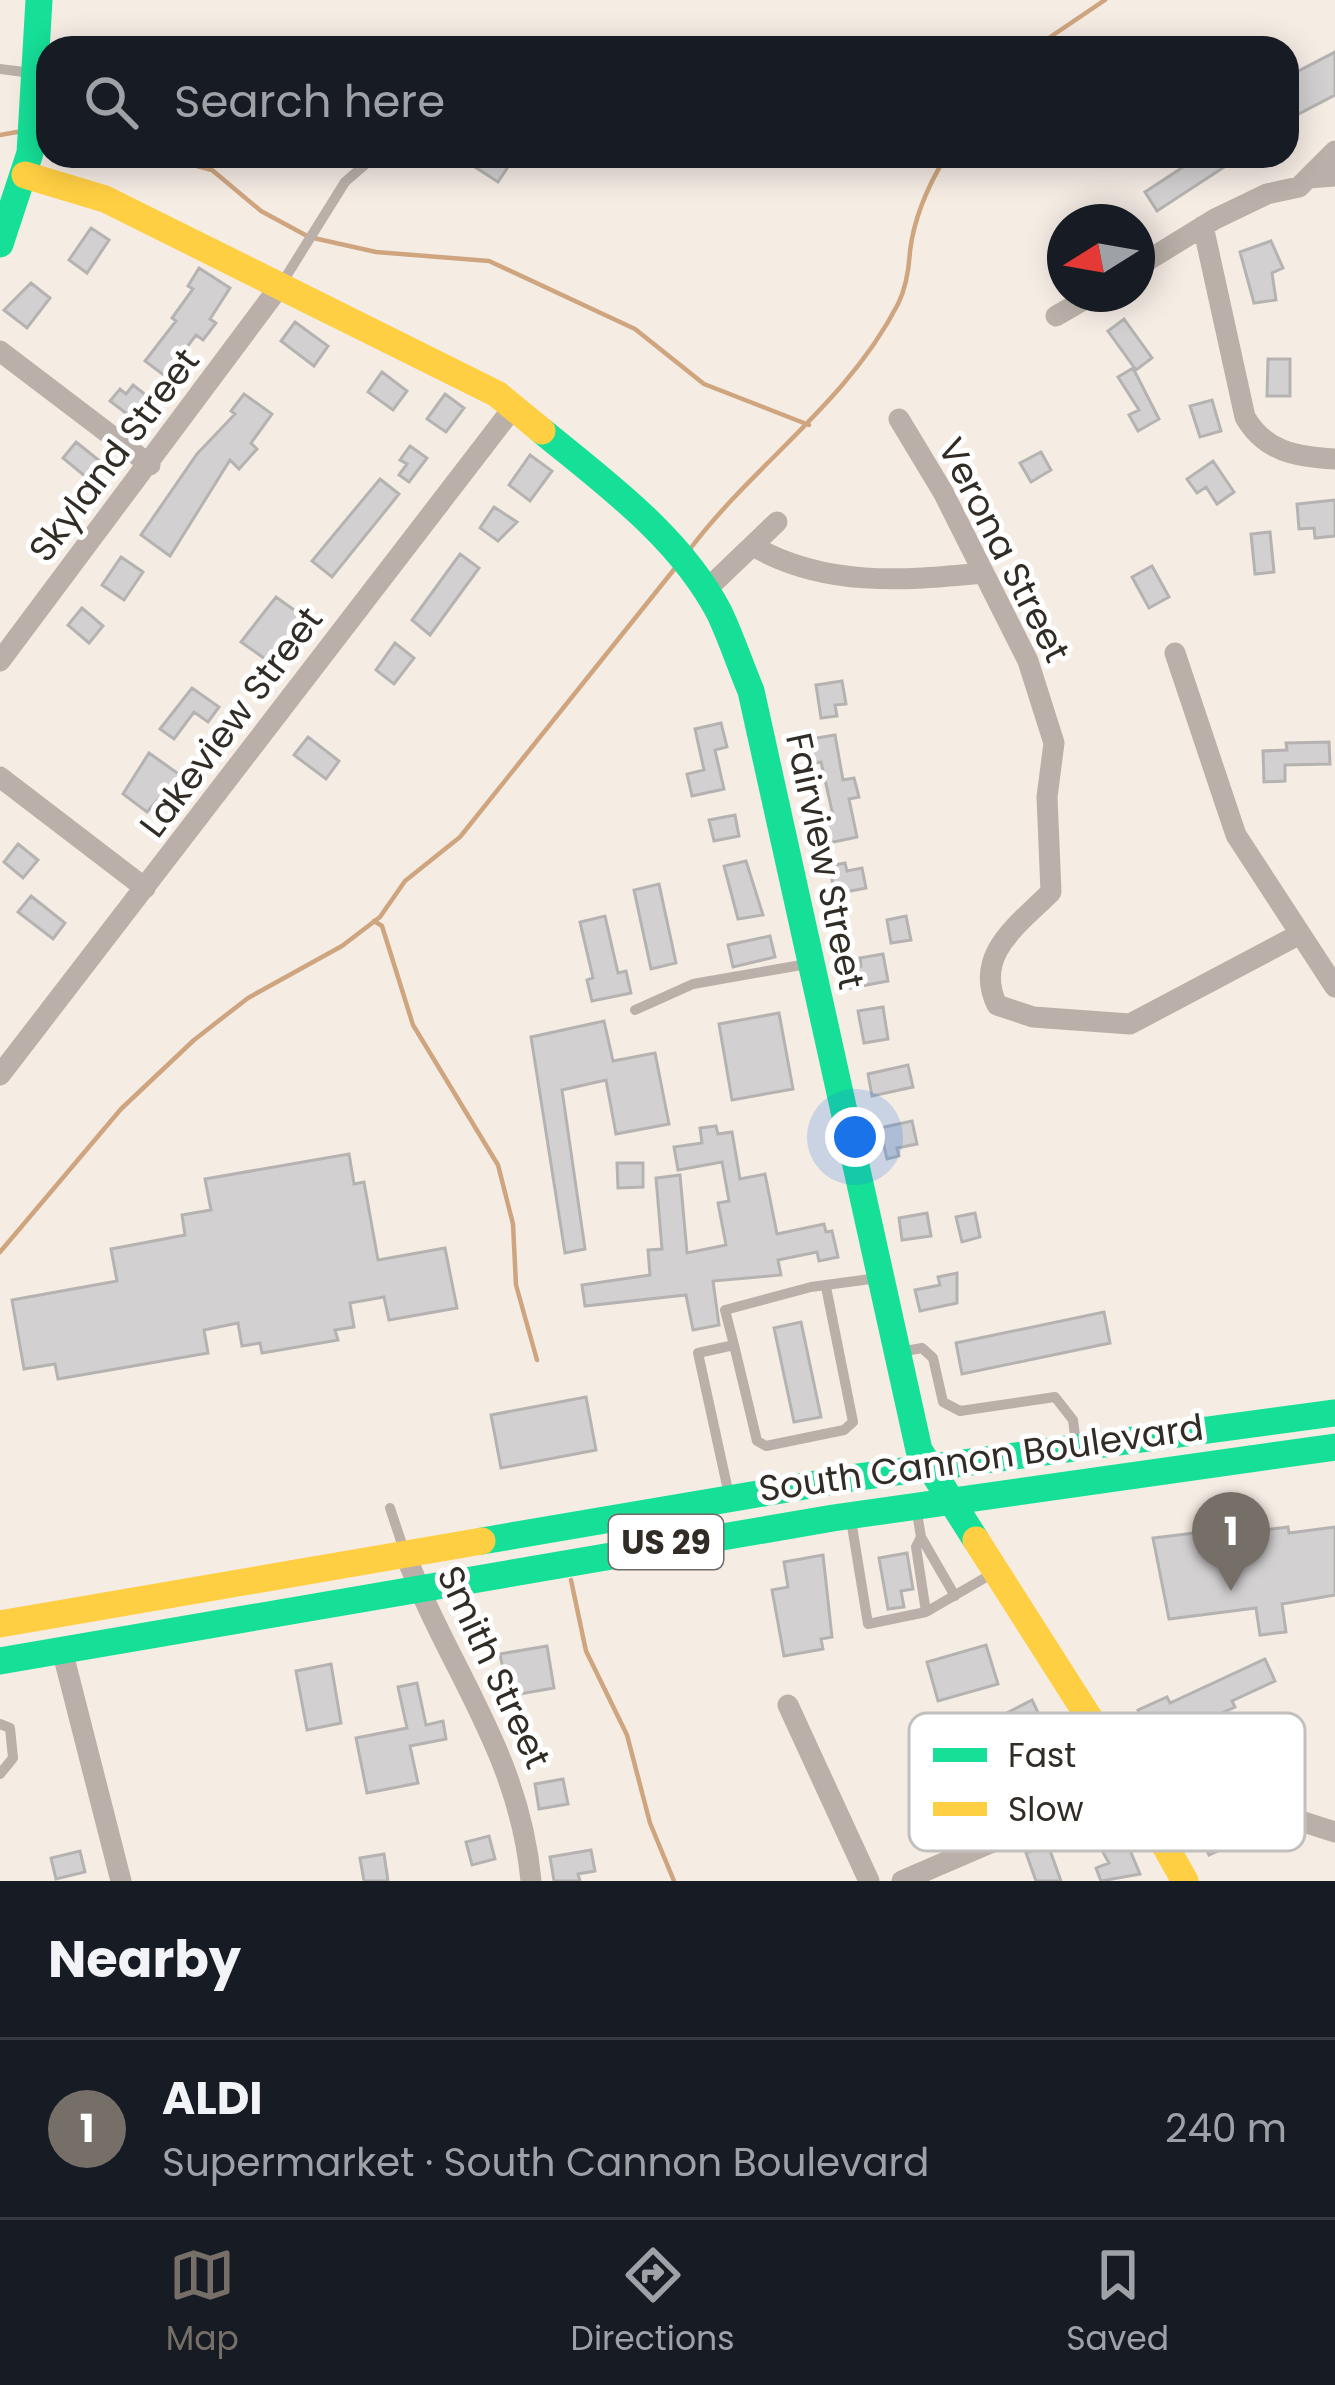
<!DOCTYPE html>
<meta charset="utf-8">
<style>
body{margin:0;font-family:Poppins,sans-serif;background:#20242c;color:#f1f3f6}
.compass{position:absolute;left:1047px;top:204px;width:108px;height:108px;border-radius:50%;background:#171b24;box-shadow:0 6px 30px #0003;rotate:259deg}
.you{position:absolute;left:855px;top:1137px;width:42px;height:42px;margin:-30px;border:9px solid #fff;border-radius:50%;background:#1a73e8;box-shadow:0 0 0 18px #1a73e833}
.badge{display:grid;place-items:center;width:78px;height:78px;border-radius:50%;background:#766f68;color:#fff;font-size:39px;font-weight:700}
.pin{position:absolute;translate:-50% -99px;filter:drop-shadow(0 3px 6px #0008)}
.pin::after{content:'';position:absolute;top:63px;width:42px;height:36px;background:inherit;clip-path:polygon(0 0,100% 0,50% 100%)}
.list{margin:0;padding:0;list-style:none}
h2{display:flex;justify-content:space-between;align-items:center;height:156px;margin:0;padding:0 48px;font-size:51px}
h2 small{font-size:39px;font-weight:400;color:#9ea1a6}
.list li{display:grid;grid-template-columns:78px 1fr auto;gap:36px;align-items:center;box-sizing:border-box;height:180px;padding:0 48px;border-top:3px solid #363941}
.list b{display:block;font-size:45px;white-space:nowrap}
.list p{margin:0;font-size:39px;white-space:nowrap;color:#9ea1a6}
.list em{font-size:39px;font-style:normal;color:#9ea1a6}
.icon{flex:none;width:66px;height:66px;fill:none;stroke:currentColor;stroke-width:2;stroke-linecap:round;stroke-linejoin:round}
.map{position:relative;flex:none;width:1335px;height:1881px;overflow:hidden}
.search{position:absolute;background:#171b24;box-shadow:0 6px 30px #0003;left:36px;right:36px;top:36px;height:132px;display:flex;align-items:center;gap:30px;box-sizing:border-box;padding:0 42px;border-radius:36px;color:#9ea1a6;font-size:45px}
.sheet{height:336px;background:#171b24}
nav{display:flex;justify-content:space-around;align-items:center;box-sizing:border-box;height:168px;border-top:3px solid #363941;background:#171b24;font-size:33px;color:#9ea1a6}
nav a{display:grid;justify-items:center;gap:6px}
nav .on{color:#766f68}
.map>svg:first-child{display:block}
</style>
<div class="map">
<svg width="1335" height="1881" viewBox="0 0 1335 1881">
<rect width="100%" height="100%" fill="#f5ece4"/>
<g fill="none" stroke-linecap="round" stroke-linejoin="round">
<path stroke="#cfa57f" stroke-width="4.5" d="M1034,48L1105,0
M0,135L17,132
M160,156L212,170L261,211L309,237L376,252L489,261L635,329L704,384L809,425
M690,549C756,462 847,403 898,304C906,288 909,268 910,251C914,218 929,184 946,156
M374,921L382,926L413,1025L498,1165L513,1224L516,1285L537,1360
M0,1252L121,1109L194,1040L248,998L342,946L380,917L405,881L460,837L676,567
M571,1580L586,1651L627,1735L650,1823L674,1881"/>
</g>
<path fill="#d3d0d1" stroke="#b5b3b2" stroke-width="3" d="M1335,52V95L1287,120V77Z
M458,156H515L498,182Z
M1200,156H1241L1157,211L1145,192Z
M91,228L109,240L87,273L69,260Z
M1271,241L1283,268L1272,273L1276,300L1254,303L1240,252Z
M199,268L230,288L210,319L216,323L203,340L196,335L165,376L145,361L176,321L172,318L193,289L188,286Z
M31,283L50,298L27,328L4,310Z
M1124,319L1152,358L1136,370L1108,331Z
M295,322L328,346L314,366L281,341Z
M1268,359H1290V396H1267Z
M1133,368L1159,419L1138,431L1129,415L1139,410L1118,377Z
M382,372L407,391L393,410L368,392Z
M133,385L151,399L135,420L110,401L120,389L126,394Z
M244,394L272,414L251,443L257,449L239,469L230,460L170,556L141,535L197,454L235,414L231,411Z
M445,394L464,408L446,432L427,419Z
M1212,400L1221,431L1200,437L1190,406Z
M76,442L106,466L92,482L63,458Z
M410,446L427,458L409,482L399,475L407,464L400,460Z
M1041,452L1051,470L1031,482L1020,463Z
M530,455L552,471L530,501L509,485Z
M1213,461L1234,492L1217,504L1206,487L1197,493L1187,479Z
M380,479L399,494L332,577L312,561Z
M1335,500V536L1315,538L1314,528L1299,529L1297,504Z
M494,507L517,522L498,541L480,528Z
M1270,532L1274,572L1255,574L1251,534Z
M460,554L479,568L430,635L412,620Z
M121,557L143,572L124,600L102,585Z
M1152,566L1169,597L1149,608L1132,577Z
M276,597L304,617L271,663L241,642Z
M82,608L103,626L89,643L68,625Z
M395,643L414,658L394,684L376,670Z
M842,681L846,704L835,705L837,716L821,718L816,685Z
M192,688L219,707L208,722L194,712L174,739L160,729Z
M721,723L727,747L715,750L724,789L692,796L687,774L704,770L695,729Z
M835,735L843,780L854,778L859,797L849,799L857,837L829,843L824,822L834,820L821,762L809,764L805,740Z
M308,737L339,761L326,779L294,755Z
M1329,742L1330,764L1285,765V781L1264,782L1263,751L1287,750L1286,743Z
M149,753L180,775L147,812L123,794Z
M735,815L739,836L714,841L709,820Z
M18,844L38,860L23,878L4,862Z
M746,861L763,915L738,919L724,866Z
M845,863L847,871L862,868L866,888L835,894L829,866Z
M659,884L676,963L651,969L634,890Z
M31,896L65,923L53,939L18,912Z
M605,916L618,973L626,971L631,993L592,1001L587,980L593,978L580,922Z
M906,916L911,940L891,943L887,920Z
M770,936L775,957L733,967L728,945Z
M883,954L888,981L851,988L848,968L861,966L860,958Z
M883,1007L888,1039L864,1043L858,1011Z
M779,1013L793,1089L732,1100L719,1024Z
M604,1021L613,1061L655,1053L669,1124L616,1134L606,1080L562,1090L585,1249L565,1253L531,1037Z
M908,1065L913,1087L872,1096L868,1074Z
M912,1121L917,1144L897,1148L899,1156L887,1159L880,1128Z
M716,1126L718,1134L732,1132L740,1179L765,1174L777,1234L824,1224L826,1232L832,1231L838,1257L819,1261L817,1252L778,1260L781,1275L713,1281L719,1325L693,1330L686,1295L585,1306L582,1285L650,1275L648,1250L662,1249L656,1178L680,1175L687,1253L726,1245L718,1203L729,1201L722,1162L678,1170L674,1147L702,1143L700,1128Z
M349,1154L354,1184L364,1182L378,1260L445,1248L457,1308L389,1320L384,1297L350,1303L354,1327L335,1330L338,1340L262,1353L260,1343L242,1346L238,1323L204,1330L208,1353L58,1379L55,1364L24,1369L12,1300L117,1281L111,1249L185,1235L182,1215L211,1210L205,1179Z
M617,1163H643V1187L618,1188Z
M927,1213L931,1236L902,1240L899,1218Z
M975,1213L980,1237L962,1242L956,1217Z
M957,1273V1303L920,1311L915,1290L940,1285L938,1277Z
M1104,1312L1110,1343L962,1374L956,1343Z
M801,1322L821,1417L794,1422L774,1328Z
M586,1397L596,1450L501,1468L491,1415Z
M1288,1527L1289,1533L1335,1527V1595L1282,1604L1286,1632L1260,1635L1256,1608L1169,1619L1153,1538L1195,1533L1196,1539Z
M907,1553L913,1589L901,1591L904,1607L888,1609L879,1558Z
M823,1555L832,1637L821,1639L823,1649L784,1656L772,1590L788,1587L784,1562Z
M986,1645L998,1684L938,1701L927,1662Z
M547,1646L554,1688L508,1696L500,1654Z
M1265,1659L1275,1681L1232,1701L1235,1707L1153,1744L1146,1734L1138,1710L1167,1697L1170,1703Z
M331,1664L341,1723L307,1730L296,1671Z
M417,1683L426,1725L443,1721L446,1739L410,1746L418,1783L367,1793L356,1738L407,1728L398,1687Z
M1032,1700L1045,1727L1018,1741L1005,1714Z
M563,1779L568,1804L539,1809L535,1784Z
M1120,1812L1131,1832L1124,1836L1140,1874L1101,1881L1096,1868L1109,1863L1090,1829Z
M1216,1812L1231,1845L1209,1855L1194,1823Z
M489,1836L495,1859L472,1865L466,1842Z
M1048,1845L1061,1881H1036L1026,1853Z
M591,1850L595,1871L578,1874L580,1881H554L550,1857Z
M80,1851L85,1872L56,1879L51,1858Z
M384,1854L388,1881H364L360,1858Z"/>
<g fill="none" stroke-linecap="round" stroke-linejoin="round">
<path stroke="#bab0a9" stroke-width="10" d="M0,69L32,73
M282,283L345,182L375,156
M635,1010L693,984L807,964
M734,1345L757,1441L766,1446L844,1430L853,1422L826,1287
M900,1352L922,1348L933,1358L943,1402L960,1411L1055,1397L1073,1420L1076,1444
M729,1495L698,1353L734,1345L725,1310L811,1287L878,1278
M390,1508L404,1550
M917,1513L921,1537L955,1596
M851,1520L868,1624L926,1612L995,1572
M921,1537L916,1547L926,1612
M0,1724L10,1728L13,1758L0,1774
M1216,1794L1225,1758L1238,1745L1288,1748"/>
<path stroke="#bab0a9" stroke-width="21" d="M1308,178L1335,151
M1203,226L1245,417C1265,452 1297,457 1335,459
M1137,267L1215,219L1267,194L1299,187L1308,178L1335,176
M1056,316L1094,294
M0,351L150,465
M899,419L943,492L1028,661L1054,743L1047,797L1051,892C1018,925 973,955 997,1005L1033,1017L1130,1024L1300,934
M753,546C824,587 903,581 982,573
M706,590L777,522
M1175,653L1236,835L1335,987
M0,661L280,286
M0,777L145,888
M0,1075L513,408
M405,1553C449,1671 519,1751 531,1881
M62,1650L121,1881
M788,1705L869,1881
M902,1881L997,1840L1118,1763L1335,1832"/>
<path stroke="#16e098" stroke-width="27" d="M0,244L30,153L39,0
M542,431C606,484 679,536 719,612C731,637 740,665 751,691L919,1450L976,1540
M482,1541L851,1478L1335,1413
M0,1661L833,1518L1335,1447"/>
<path stroke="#ffcf43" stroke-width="27" d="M25,175L105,199L497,394L542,431
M976,1540L1118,1763L1185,1881
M0,1624L482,1541"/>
</g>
<g text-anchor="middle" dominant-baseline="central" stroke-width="10" stroke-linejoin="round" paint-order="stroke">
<rect fill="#fff" stroke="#706b67" stroke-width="3" x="609" y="1515" width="114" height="54" rx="9"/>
<g font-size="33" font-weight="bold" fill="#322c26">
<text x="666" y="1542">US 29</text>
</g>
<g font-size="36" fill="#322c26" stroke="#fff">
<text transform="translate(114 455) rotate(-53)">Skyland Street</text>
<text transform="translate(1004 550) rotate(63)">Verona Street</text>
<text transform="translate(231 722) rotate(-53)">Lakeview Street</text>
<text transform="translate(825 861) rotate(78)">Fairview Street</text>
<text transform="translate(981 1458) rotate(-8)">South Cannon Boulevard</text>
<text transform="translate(494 1667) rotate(65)">Smith Street</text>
</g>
</g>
<rect x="909" y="1713" width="396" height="138" rx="18" fill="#fff" stroke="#c2c0be" stroke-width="3"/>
<rect x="933" y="1748" width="54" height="14" fill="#16e098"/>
<rect x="933" y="1802" width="54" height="14" fill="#ffcf43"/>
<g font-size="33" fill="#322c26">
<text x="1008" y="1767">Fast</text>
<text x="1008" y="1821">Slow</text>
</g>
</svg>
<svg class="compass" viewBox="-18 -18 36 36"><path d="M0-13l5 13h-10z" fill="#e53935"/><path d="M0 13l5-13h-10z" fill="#9ea1a6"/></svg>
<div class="you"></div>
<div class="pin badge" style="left:1231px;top:1591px">1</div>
<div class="search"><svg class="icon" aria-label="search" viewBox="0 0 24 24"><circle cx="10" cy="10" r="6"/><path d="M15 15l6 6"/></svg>Search here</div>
</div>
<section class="sheet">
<h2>Nearby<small></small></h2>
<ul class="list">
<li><span class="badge">1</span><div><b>ALDI</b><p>Supermarket · South Cannon Boulevard</p></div><em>240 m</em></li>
</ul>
</section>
<nav>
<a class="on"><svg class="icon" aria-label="map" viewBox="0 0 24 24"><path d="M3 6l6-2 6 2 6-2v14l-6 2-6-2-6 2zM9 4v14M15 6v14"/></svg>Map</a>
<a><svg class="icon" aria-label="directions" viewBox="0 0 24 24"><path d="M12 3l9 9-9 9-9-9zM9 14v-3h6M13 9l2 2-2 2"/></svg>Directions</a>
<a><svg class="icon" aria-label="saved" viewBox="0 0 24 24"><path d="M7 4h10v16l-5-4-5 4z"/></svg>Saved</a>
</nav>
